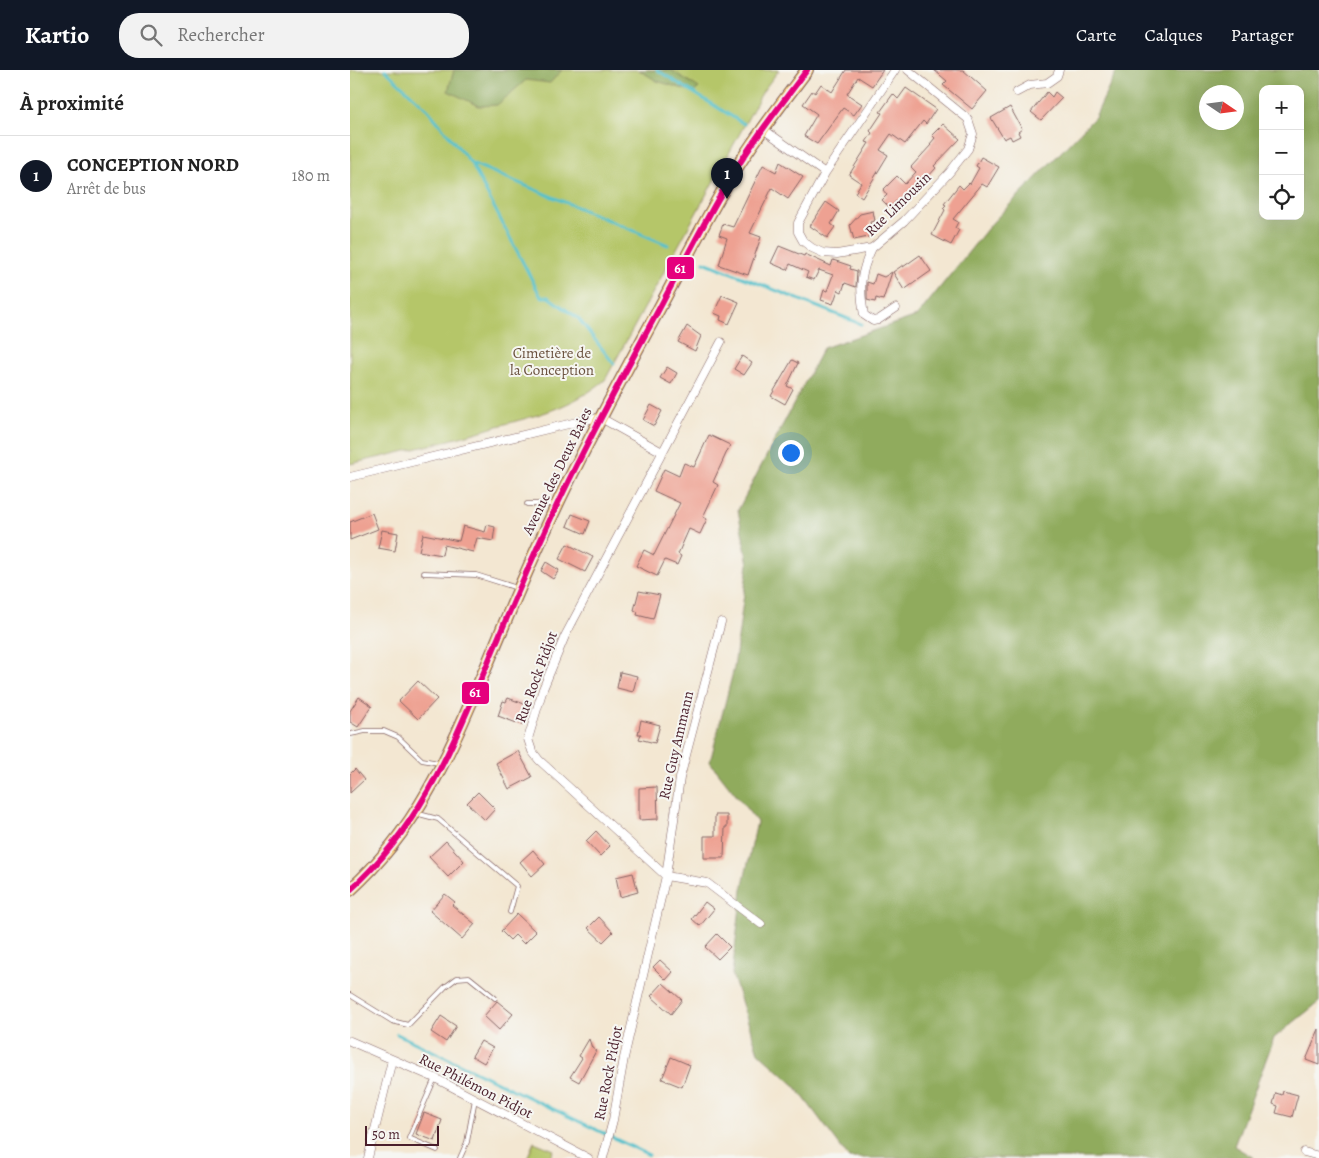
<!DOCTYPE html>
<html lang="fr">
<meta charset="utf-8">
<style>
body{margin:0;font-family:Alegreya,serif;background:#f2f2f2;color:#222}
.controls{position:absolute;right:15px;top:15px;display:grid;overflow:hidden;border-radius:10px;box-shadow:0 5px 20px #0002}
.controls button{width:45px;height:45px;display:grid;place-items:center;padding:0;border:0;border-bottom:1px solid #e0e0e0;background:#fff;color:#222;font:25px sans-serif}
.compass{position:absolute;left:849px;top:15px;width:45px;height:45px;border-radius:50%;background:#fff;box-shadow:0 5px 20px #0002;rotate:103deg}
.scale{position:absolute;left:15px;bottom:12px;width:74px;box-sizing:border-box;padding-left:5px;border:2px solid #4a1f2b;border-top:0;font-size:14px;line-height:18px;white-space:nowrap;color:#4a1f2b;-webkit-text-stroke:4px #f6f6f2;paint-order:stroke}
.you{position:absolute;left:440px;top:382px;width:18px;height:18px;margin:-12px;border:4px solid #fff;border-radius:50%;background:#1a73e8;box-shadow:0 0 0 8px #1a73e833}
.badge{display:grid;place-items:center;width:32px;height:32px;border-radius:50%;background:#111827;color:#fff;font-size:16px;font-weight:700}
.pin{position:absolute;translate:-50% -41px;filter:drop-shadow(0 1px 2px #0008)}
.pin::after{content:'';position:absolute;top:26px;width:18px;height:15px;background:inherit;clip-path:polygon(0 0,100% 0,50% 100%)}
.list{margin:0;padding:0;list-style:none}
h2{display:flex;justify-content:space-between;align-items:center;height:65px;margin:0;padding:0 20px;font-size:21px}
h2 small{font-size:16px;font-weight:400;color:#767676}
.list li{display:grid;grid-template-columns:32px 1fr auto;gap:15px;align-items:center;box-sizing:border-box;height:80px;padding:0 20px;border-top:1px solid #e0e0e0}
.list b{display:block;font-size:19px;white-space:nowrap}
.list p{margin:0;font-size:16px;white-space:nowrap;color:#767676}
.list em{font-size:16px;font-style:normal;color:#767676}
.icon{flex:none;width:28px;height:28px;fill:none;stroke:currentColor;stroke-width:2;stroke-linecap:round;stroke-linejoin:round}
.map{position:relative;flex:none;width:969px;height:1088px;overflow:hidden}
header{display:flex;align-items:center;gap:30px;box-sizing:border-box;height:70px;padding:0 25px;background:#111827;color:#fff}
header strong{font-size:24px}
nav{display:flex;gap:28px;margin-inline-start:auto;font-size:18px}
.search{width:350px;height:45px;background:#f2f2f2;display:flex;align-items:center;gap:12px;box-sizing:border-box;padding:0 18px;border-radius:20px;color:#767676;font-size:19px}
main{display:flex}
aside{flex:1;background:#fff}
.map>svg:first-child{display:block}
</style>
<header>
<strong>Kartio</strong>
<div class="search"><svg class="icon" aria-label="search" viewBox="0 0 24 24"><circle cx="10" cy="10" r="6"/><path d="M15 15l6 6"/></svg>Rechercher</div>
<nav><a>Carte</a><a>Calques</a><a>Partager</a></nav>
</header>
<main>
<aside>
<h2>À proximité<small></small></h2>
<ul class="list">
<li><span class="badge">1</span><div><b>CONCEPTION NORD</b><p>Arrêt de bus</p></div><em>180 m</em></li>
</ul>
</aside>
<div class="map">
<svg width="969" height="1088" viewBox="0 0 969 1088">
<rect width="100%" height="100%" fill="#f6f6f2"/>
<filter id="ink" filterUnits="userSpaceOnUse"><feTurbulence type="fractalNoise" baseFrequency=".02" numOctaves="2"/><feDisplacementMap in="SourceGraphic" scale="10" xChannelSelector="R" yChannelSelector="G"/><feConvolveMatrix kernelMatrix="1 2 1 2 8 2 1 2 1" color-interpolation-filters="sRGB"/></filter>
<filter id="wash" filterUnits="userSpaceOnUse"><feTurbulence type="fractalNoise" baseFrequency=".0096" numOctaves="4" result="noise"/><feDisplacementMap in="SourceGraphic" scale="20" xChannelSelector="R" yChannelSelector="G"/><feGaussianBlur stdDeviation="1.12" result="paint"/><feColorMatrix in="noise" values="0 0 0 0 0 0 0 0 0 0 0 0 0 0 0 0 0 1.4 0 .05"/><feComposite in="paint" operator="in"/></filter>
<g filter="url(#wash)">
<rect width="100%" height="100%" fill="#f3e7d2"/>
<path fill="#b5c669" stroke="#80724a" d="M0,0H429L413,21L255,310C221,338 188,345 148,356C99,371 50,383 0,394Z
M184,1072L204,1080L200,1088H177Z"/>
<path fill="#90ab5d" stroke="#6d6544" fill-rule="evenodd" d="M104,0H212L200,13L176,10L147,35L129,36L98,21Z
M289,0H321L349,18L344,22L307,11Z
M767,0H969V932L924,968L884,1076L904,1088H499L445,1016L408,982L382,904L392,820L407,752L360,692L384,598L398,494L388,440L473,278L567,246L642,153L745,47ZM913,19H950V146H913ZM856,22H886V52H856Z"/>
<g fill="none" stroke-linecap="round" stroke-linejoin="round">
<path stroke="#54c1cc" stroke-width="3" d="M35,0L78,40L121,93L318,175
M307,0L394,54
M121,93L191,227H198L228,248L264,294
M354,192L511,254
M47,964L299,1085"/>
</g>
<g id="blocks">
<path fill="#eea192" d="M496,0H533L522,16L508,7L497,24L512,34L504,45L493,38L467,74L454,66L467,44L453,34L462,21L465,23L471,14L482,22Z
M584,0H613L637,21L622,39L593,15L597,11Z
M556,18L586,39L576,54L573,51L555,74L541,64L530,80L538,85L512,128L505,123L511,113L499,105L519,73L516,72L522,63L520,61L532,43L530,42L543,24L548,29Z
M697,22L702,27L705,22L712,28L691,50L681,42Z
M660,37L672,59L668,62L670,66L662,70L660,66L654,69L641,48Z
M593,54L610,69L584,96L586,98L568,118L550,135L546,131L540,138L532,130L537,125L533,120L547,106L555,114L566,102L561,97L581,75L580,74L585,68L582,65Z
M631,87L649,97L637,117L632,114L603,149L608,152L605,158L609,160L601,175L582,165L595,140L593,138L596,135L594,134L609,115L613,119L619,113L620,114L629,98L626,96Z
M430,92L453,107L438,129L422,118L400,163L411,167L398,205L369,195L377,168L369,165L373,154L383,157L413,95L426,102Z
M476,132L489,141L481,154L485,157L477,168L460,156Z
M523,141L525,151L520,152L523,166L504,170L500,155L510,144Z
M429,176L454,186L455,184L481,196L483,190L501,196L500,199L507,201L506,217L495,213L492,222L488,220L483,234L471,230L474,220L477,221L483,205L469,200L464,210L456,207L458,202L440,194L437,200L421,193Z
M570,185L581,201L554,220L543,202L553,195V197Z
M542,202L533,230L526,228L525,232L517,230V212L523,214L526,204L534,207Z
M372,225L389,232L379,254L370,250L371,246L364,243Z
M337,256L351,266L345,281L328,272Z
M392,286L402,293L394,305L384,299Z
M442,290L448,293L437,316L443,319L435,334L421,326Z
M317,297L327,303L321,314L310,308Z
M301,335L312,341L304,356L293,350Z
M359,365L380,375L363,412L368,415L353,447L357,449L350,464L339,459L328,484L331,486L327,495L315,490L307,506L286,496L294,480L304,485L330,433L304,421L314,399L329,406L334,393L344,397Z
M22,443L28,459L0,470V452Z
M222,444L240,451L235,464L217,456Z
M137,455L145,457L143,471L127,468L123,482L94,475L92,485L69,481L73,464L109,471L113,456L135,462Z
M32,460L48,463L45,481L28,478Z
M217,474L243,487L235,502L209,489Z
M196,492L209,500L203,509L191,501Z
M289,521L310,525L303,549L287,545L288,542L284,540Z
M270,602L287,606L283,622L267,618Z
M68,611L87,629L68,649L49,631Z
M9,627L22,636L8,657L0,652V641Z
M158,628L177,635L176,638L178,639L172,655L148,646L153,631L156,632Z
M291,650L310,655L305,673L289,669L291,664H288Z
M168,681L182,707L159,719L146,693Z
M5,699L14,710L0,723V704Z
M307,717L308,749L289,750V718Z
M128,722L145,739L135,750L117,733Z
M365,745H377V757H375L374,788H354V766H365Z
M246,761L260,776L250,786L236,771Z
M96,771L114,791L98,807L79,787Z
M183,780L195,794L182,806L170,792Z
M283,803L288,822L270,827L266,807Z
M95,824L105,832L102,835L125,854L112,869L80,841Z
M355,832L364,839L350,856L342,849Z
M167,844L186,862L174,874L165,865L160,870L151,861Z
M249,847L263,862L253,872L238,858Z
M367,864L380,877L368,889L355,877Z
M310,890L323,902L316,910L303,897Z
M313,913L332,930L321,944L301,926Z
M147,931L163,944L149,960L134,946Z
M91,946L106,956L96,972L81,962Z
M969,959V995L956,990Z
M239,969L242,978L246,981L229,1012L220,1007L232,988L229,986Z
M131,971L143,978L134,993L122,986Z
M321,987L340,995L332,1017L312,1009Z
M933,1021L948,1025L942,1047L926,1043L928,1036L923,1034L926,1023L932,1025Z
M74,1043L92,1050L85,1071L66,1064Z"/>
</g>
</g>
<g filter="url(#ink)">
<use href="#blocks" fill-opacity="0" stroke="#856565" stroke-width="1"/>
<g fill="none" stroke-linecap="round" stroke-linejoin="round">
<g stroke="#856565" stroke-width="5.5">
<path id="service" d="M177,434H206
M74,503L126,505L167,518
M1,664L15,661H34L48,667L72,690L89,693
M69,744L88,749L167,816L160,842
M0,925L42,951L58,955L95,917L107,908L119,907L145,928
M85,1008L59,1068L87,1080
M110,1088L117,1072L125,1029"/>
</g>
<g stroke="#856565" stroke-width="9">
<path id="minor" d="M545,0L475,103L448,153V162L453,171L462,178L473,183L487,184L522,178L554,151L599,103L618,79L623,64L618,49L558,0
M667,22L680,15L697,13L707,6L709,0
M413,59L475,103
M522,178C510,203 509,217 514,245L523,251L528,250L546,238
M371,272L215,566L193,619L178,669L182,681L189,690L316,806L357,813L411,854
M0,407L239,349L251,348L312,382
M0,971L85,1008L238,1088
M954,1082L969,1086
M18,1088L42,990
M253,1088L263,1050L274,988L316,806L330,708L371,552"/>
</g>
<g stroke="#856565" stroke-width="14">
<path id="primary" d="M0,820C70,757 101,679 137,595C159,542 182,488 207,435C237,372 270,311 303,250C328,204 351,157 378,112C401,73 429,37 457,0"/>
</g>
<use href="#service" stroke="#fff" stroke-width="4"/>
<use href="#minor" stroke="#fff" stroke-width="8"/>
<use href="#primary" stroke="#f1c36a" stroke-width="12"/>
<g stroke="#f6f6f2" stroke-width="10">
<path id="bus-1" d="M0,820C70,757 101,679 137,595C159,542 182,488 207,435C237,372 270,311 303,250C328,204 351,157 378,112C401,73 429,37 457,0"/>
</g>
<use href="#bus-1" stroke="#e5007d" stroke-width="6"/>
</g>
</g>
<g text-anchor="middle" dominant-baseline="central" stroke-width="4" stroke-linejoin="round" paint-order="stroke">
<g font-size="15" fill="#4a1f2b" stroke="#f6f6f2">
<text transform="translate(548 134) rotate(-44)">Rue Limousin</text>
<text transform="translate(207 401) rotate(-64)">Avenue des Deux Baies</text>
<text transform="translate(186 607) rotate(-70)">Rue Rock Pidjot</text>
<text transform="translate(326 675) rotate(-77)">Rue Guy Ammann</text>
<text transform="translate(258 1003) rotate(-79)">Rue Rock Pidjot</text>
<text transform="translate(126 1016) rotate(27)">Rue Philémon Pidjot</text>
</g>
<g font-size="15" fill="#6a513e" stroke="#f6f6f2">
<text x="202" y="283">Cimetière de<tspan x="202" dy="17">la Conception</tspan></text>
</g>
</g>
<g stroke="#f6f6f2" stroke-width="2">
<rect x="316" y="186" width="29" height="24" rx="5" fill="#e5007d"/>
<rect x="111" y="611" width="29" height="24" rx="5" fill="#e5007d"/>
</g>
<g font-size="14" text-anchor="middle" font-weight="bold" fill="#fff">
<text x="330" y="203">61</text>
<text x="125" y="627">61</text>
</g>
</svg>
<div class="controls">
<button>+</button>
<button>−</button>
<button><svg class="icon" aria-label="locate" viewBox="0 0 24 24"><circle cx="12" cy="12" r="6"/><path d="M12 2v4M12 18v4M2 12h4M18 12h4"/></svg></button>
</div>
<svg class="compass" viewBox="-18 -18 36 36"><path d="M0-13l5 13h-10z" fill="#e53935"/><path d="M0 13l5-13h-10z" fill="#767676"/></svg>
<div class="scale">50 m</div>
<div class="you"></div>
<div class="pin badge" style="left:377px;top:129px">1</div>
</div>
</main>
